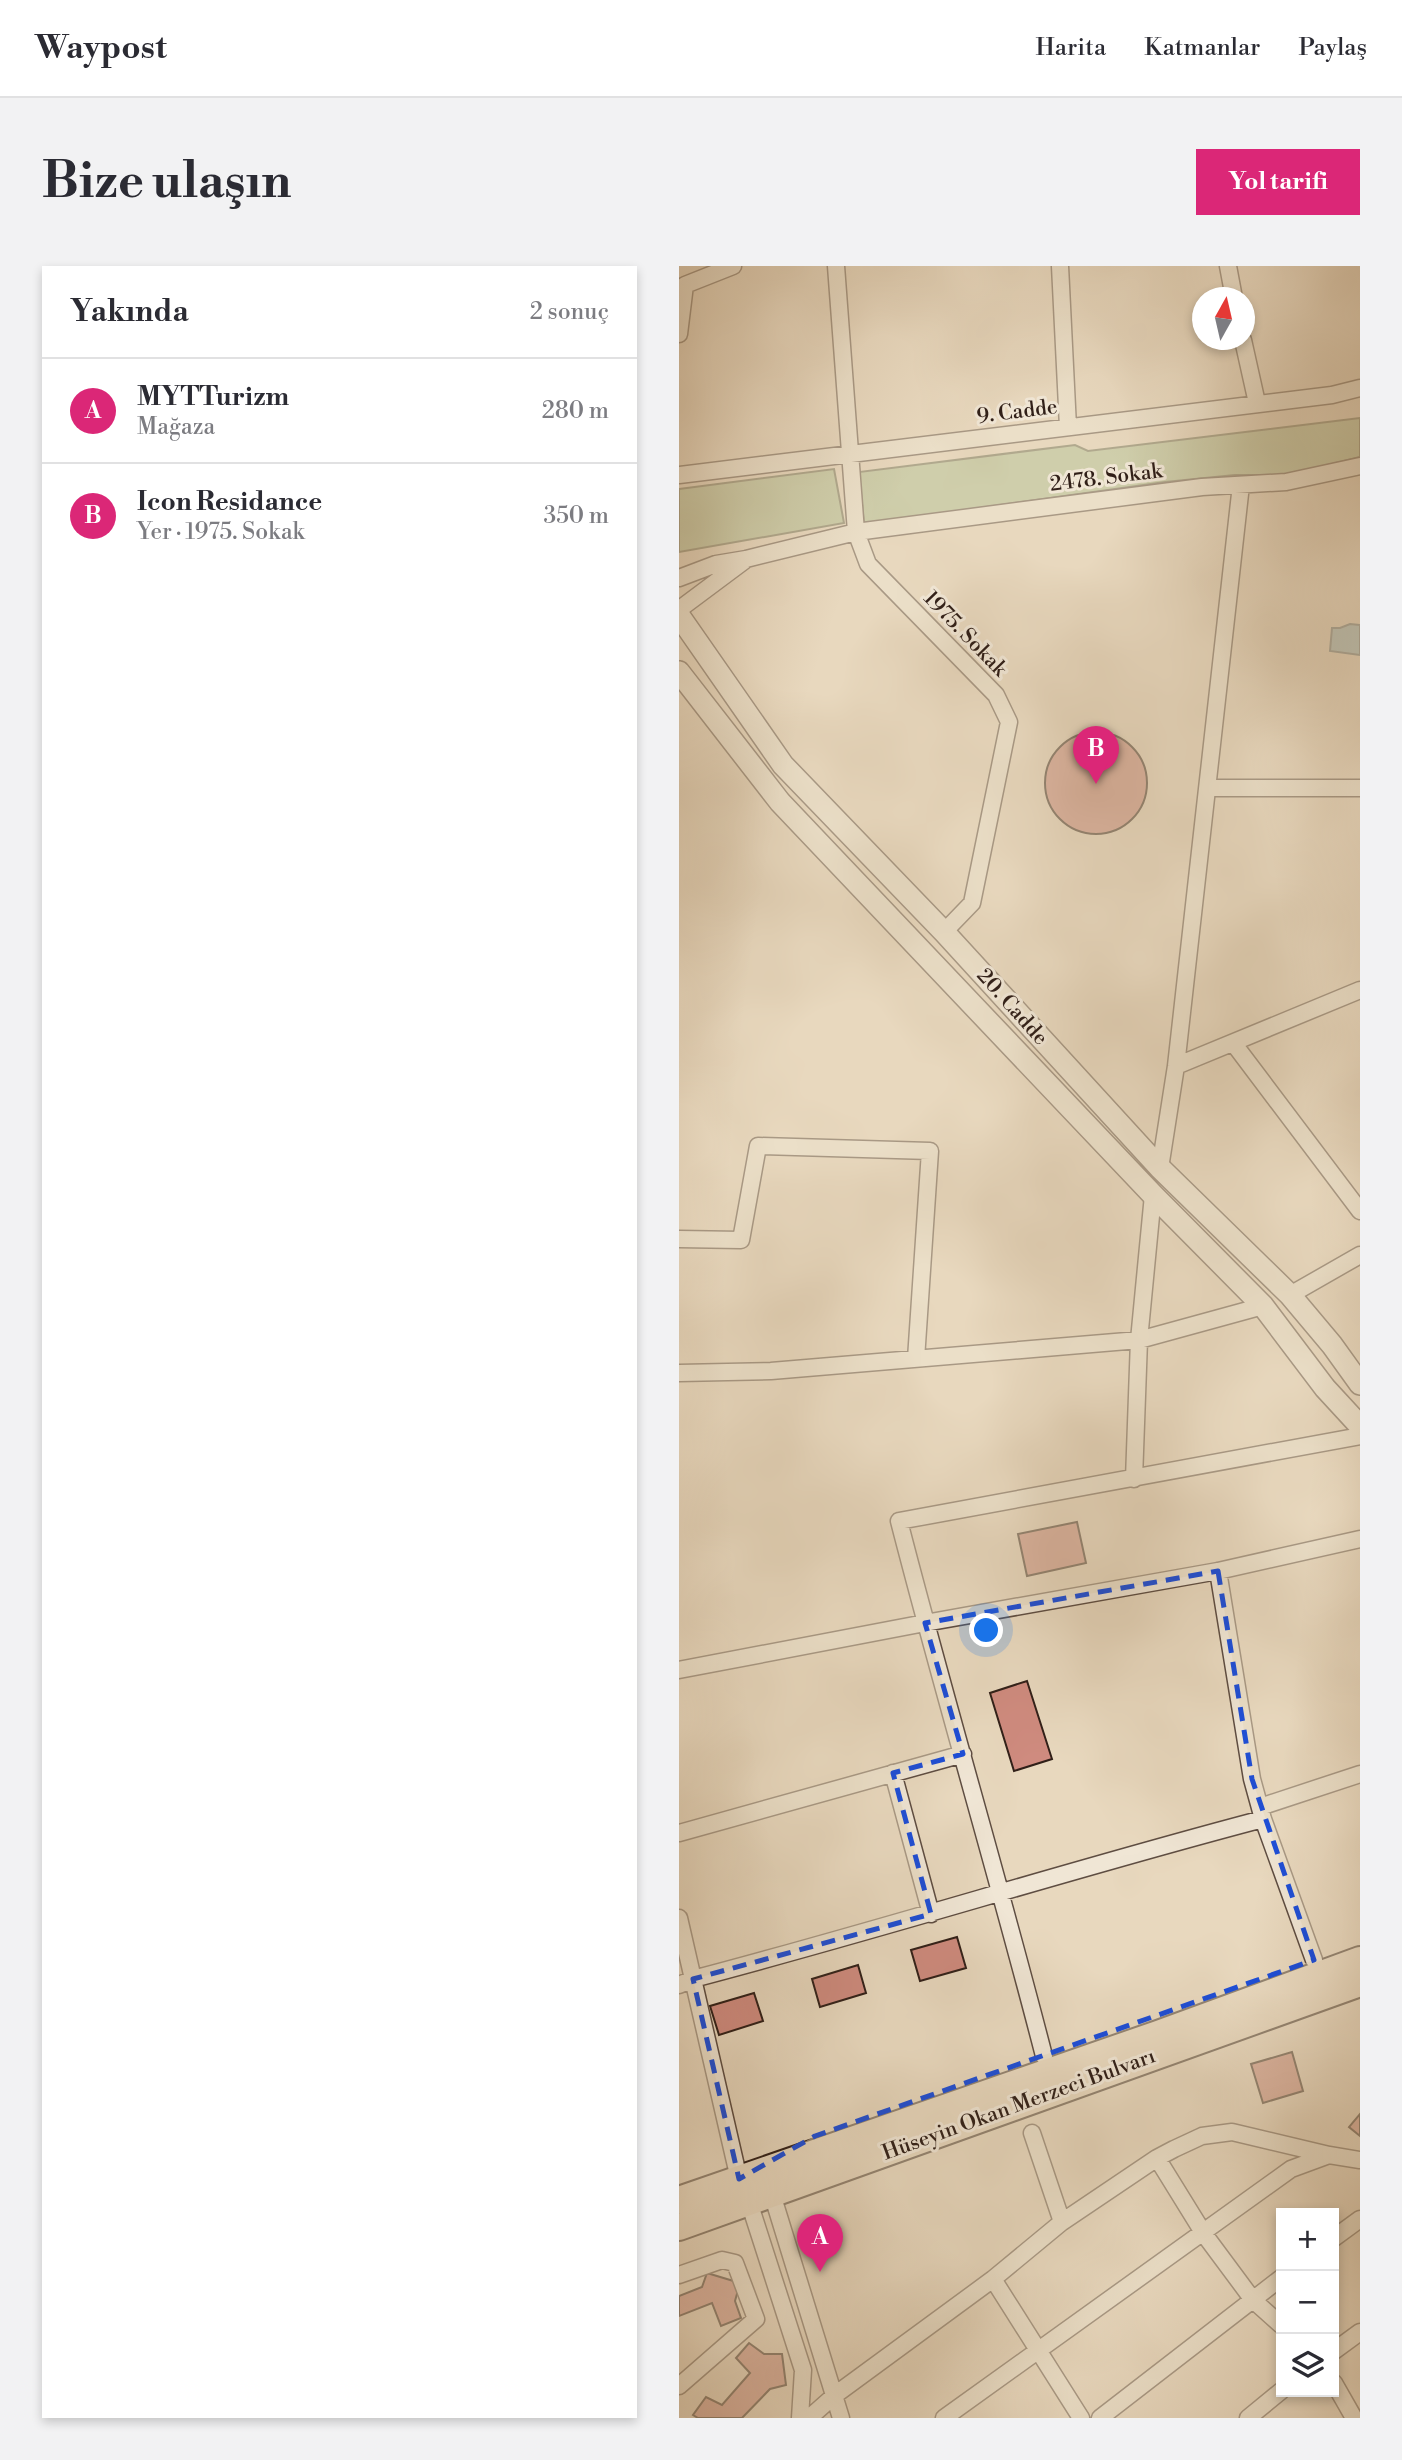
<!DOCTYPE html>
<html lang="tr">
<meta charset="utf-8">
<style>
body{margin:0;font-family:"Libre Bodoni",serif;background:#f2f2f3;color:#2b2b33}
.controls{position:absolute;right:21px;bottom:21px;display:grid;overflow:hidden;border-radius:0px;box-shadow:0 4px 10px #0003}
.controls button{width:63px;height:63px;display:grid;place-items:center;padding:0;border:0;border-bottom:2px solid #e1e1e2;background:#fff;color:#2b2b33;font:35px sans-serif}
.compass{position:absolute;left:513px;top:21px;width:63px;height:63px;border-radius:50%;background:#fff;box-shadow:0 4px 10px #0003;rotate:8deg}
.you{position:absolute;left:308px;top:1365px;width:24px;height:24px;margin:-18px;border:5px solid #fff;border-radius:50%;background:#1a73e8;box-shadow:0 0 0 10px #1a73e833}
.badge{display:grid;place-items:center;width:46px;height:46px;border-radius:50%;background:#db2777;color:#fff;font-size:23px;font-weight:700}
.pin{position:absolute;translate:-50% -58px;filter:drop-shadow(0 2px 4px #0008)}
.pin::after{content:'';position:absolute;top:37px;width:24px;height:21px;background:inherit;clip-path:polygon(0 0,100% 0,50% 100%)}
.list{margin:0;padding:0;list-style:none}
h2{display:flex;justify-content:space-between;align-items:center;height:91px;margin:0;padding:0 28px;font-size:30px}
h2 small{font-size:23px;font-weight:400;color:#7c7c81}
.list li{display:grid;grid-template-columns:46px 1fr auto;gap:21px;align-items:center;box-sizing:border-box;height:105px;padding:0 28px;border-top:2px solid #e1e1e2}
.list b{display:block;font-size:26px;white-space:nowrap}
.list p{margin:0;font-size:23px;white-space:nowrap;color:#7c7c81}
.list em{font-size:23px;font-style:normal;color:#7c7c81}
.icon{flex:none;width:38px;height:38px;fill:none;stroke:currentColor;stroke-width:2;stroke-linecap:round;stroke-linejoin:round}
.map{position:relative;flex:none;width:681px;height:2152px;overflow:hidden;border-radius:0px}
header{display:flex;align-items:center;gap:42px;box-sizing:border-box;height:98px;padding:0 35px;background:#fff;border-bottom:2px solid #e1e1e2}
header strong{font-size:33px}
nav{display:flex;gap:38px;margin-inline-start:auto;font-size:24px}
.intro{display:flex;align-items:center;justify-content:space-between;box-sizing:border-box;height:168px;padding:0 42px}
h1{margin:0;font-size:49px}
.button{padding:18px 32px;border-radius:0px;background:#db2777;color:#fff;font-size:24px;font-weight:700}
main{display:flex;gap:42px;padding:0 42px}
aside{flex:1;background:#fff;border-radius:0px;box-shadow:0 4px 10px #0003}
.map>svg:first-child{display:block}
</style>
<header>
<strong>Waypost</strong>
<nav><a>Harita</a><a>Katmanlar</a><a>Paylaş</a></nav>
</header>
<div class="intro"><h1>Bize ulaşın</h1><a class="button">Yol tarifi</a></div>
<main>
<aside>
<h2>Yakında<small>2 sonuç</small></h2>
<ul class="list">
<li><span class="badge">A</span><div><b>MYTTurizm</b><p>Mağaza</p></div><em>280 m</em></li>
<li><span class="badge">B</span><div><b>Icon Residance</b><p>Yer · 1975. Sokak</p></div><em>350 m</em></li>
</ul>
</aside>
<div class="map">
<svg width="681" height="2152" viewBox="0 0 681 2152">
<rect width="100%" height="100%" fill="#e8d8be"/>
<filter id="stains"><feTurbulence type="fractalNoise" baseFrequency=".00286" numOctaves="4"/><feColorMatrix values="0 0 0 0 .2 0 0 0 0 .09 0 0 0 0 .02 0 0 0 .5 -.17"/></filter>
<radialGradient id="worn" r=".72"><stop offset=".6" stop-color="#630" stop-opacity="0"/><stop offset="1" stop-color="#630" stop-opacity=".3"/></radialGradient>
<path fill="#b1c095" stroke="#707056" stroke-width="2" d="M681,152V191L608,209H556L486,216L185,258L180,206L396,179L409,185Z
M155,203L165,257L0,286V223Z"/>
<path fill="#9bb8bb" stroke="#707b7a" stroke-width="2" d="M671,358L681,359V389L651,385L653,362H661Z"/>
<path fill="#cf8b7f" stroke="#301f18" stroke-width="2" d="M366 517a51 51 0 1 1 102 0a51 51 0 1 1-102 0Z
M398,1256L407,1297L348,1310L339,1268Z
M348,1415L373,1493L335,1505L311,1427Z
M278,1671L287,1702L241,1715L232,1684Z
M179,1699L187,1727L141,1741L133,1713Z
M75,1727L84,1755L40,1769L31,1740Z
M613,1786L624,1825L584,1837L572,1798Z
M681,1848V1870L670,1861Z
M28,2007L61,2017L56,2035L62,2052L42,2060L33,2037L0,2050V2030L23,2021Z
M70,2077L85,2088H103L107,2119L91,2123L63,2152H19L14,2149L27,2131L43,2139L71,2107L57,2092Z"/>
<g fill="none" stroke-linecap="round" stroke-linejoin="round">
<g stroke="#5e4d42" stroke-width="19">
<path id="minor" d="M157,0L177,266L189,298L317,429L330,456L293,637L265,666
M381,0L389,161
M549,0L555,32
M0,68L6,19L54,0
M564,74L578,137
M0,209L653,129L681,122
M0,312L37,298L67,293L177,266L523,221L607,216L681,200
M2,342L65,295
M529,522H681
M555,778L681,945
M497,800L681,724
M481,902L497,800L562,219
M0,973L62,974L79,880L251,885L237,1093
M611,1029L681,989
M0,1107L92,1105L460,1074L584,1040
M455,1213L460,1074L474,929
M539,1305L573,1513L584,1553L635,1694
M0,1404L246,1357L539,1305L681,1273
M214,1507L252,1648
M581,1541L681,1508
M0,1567L284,1488
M0,1652L60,1913
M0,1719L14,1713C205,1663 393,1603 584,1553
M365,1790C319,1611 266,1434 220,1255L681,1170
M353,1867L383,1956
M478,1892L525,1968L574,2034L602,2059
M93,1928L162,2152
M70,1936L124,2104L121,2152
M655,1972L681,1953
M0,2009L43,1994L56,1997L77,2053L0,2120
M314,2013L402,2152
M655,2085L681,2066
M655,2117L675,2152
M130,2152L156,2129L314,2013L383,1956L478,1892L495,1883L523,1870L553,1866L650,1889
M265,2152L612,1903L650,1889L681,1894
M421,2152L602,2012
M569,2152L602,2125"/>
</g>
<g stroke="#5e4d42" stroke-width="24">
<path id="tertiary" d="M1,351L104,499L265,666L481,902L611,1029L653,1079L681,1118
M0,406L101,536L474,929L584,1040L646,1122L681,1160"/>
</g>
<g stroke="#301f18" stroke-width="30">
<path id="primary" d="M0,1934L479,1768L681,1694
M0,1961L681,1717"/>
</g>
<use href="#minor" stroke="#f0e6d5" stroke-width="16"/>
<use href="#tertiary" stroke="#f0e6d5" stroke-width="21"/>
<use href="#primary" stroke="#e8d8be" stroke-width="26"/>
</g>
<path d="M0 0H681V2152H0ZM539,1305L573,1513L635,1694L136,1870L60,1913L14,1713L252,1648L214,1507L284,1488L246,1357Z" fill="#e8d8be" fill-opacity=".55" fill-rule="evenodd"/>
<path fill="none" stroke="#1d4ed8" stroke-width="5" stroke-dasharray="14 9" stroke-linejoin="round" d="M539,1305L573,1513L635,1694L136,1870L60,1913L14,1713L252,1648L214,1507L284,1488L246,1357Z"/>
<g text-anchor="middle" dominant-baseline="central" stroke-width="6" stroke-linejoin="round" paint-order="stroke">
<g font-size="21" fill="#301f18" stroke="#f0e6d5">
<text transform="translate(338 146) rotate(-7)">9. Cadde</text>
<text transform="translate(427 212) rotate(-7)">2478. Sokak</text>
<text transform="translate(286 368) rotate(46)">1975. Sokak</text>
<text transform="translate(333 741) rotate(48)">20. Cadde</text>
<text transform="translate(340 1839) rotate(-20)">Hüseyin Okan Merzeci Bulvarı</text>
</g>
</g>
<rect width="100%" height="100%" filter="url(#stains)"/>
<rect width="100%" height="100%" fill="url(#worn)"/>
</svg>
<div class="controls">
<button>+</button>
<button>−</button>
<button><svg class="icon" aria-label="layers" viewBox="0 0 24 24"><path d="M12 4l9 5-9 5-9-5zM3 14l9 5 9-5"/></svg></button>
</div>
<svg class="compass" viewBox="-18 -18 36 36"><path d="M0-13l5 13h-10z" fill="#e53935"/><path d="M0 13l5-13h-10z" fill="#7c7c81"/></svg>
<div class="you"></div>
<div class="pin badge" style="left:141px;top:2006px">A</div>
<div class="pin badge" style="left:417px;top:518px">B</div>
</div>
</main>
